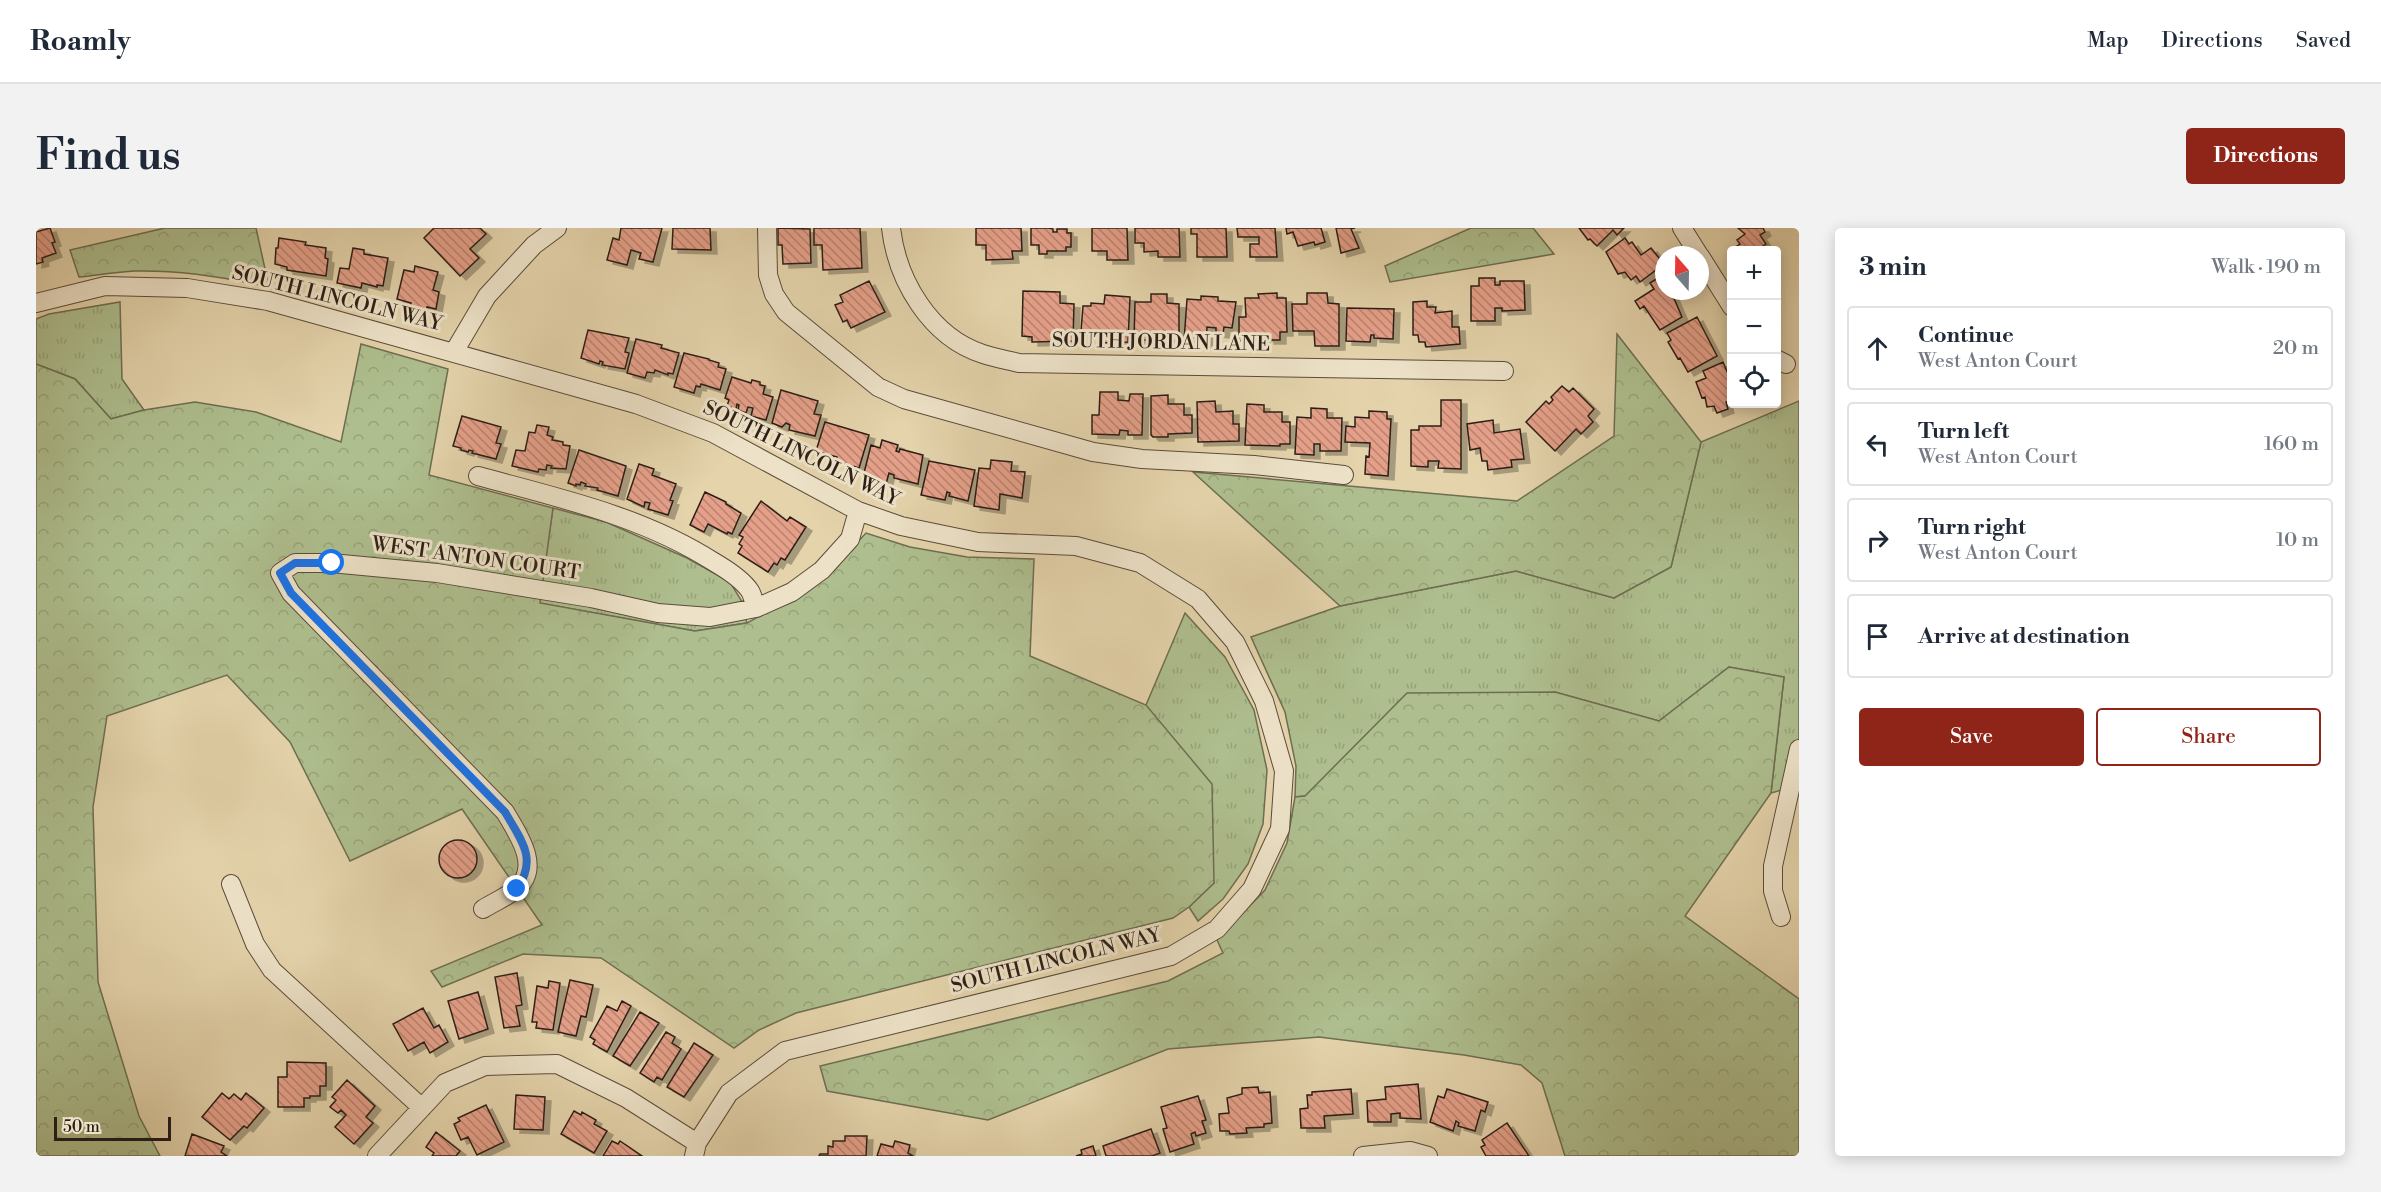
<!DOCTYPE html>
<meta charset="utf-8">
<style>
body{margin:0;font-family:"Libre Bodoni",serif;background:#f2f2f3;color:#1f2937}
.controls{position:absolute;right:18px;top:18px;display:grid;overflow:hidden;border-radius:6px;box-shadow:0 3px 15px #0003}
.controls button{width:54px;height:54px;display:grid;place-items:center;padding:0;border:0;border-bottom:2px solid #e0e1e3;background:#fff;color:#1f2937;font:30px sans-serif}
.compass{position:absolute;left:1619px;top:18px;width:54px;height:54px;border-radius:50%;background:#fff;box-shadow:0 3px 15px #0003;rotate:340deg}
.scale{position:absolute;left:18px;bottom:15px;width:117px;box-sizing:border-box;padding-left:6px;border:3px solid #2d1f16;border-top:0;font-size:16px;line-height:21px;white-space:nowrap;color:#2d1f16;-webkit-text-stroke:4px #ede2c8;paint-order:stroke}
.stop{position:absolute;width:18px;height:18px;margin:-14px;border:4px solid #1a73e8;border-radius:50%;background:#fff}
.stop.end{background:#1a73e8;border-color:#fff;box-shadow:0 2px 6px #0008}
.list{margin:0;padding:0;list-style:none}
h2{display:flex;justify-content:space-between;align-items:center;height:78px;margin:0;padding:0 24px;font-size:26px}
h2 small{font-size:20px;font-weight:400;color:#747a83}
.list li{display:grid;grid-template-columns:39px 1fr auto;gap:18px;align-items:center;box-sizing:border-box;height:84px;margin:0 12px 12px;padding:0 12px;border:2px solid #e0e1e3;border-radius:6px}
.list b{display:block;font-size:22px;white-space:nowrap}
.list p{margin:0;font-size:20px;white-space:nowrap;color:#747a83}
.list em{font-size:20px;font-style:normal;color:#747a83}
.actions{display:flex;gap:12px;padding:18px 24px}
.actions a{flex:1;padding:14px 0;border:2px solid #8f2418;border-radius:6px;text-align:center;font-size:21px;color:#8f2418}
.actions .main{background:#8f2418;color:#fff}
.icon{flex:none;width:33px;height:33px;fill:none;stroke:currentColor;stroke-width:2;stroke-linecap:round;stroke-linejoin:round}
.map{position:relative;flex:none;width:1763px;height:928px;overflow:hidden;border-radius:6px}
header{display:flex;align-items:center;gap:36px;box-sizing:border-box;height:84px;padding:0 30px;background:#fff;border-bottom:2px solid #e0e1e3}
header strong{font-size:28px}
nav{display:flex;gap:33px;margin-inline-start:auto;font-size:21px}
.intro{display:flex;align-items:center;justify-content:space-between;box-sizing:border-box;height:144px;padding:0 36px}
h1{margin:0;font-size:42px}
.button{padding:15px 27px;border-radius:6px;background:#8f2418;color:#fff;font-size:21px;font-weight:700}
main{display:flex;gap:36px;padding:0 36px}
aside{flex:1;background:#fff;border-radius:6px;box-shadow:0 3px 15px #0003}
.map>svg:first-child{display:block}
</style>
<header>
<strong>Roamly</strong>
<nav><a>Map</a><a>Directions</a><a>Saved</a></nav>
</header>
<div class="intro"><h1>Find us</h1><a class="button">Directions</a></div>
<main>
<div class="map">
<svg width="1763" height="928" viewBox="0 0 1763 928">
<defs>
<pattern id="grass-tufts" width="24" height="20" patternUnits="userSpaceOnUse" patternTransform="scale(1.5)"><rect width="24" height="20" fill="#aebe8e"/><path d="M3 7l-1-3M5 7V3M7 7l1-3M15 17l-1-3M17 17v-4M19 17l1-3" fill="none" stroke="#96a37a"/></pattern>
<pattern id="forest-crowns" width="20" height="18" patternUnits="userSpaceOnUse" patternTransform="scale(1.5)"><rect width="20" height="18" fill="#aebe8e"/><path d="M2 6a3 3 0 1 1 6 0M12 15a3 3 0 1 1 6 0" fill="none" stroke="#96a37a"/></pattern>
<pattern id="building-back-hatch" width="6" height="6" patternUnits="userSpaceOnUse" patternTransform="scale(1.5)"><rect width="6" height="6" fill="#e5a089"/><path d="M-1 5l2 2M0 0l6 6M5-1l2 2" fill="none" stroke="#ba826f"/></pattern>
<filter id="shadow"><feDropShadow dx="6" dy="4" stdDeviation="0" flood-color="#0004"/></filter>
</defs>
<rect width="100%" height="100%" fill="#e4d3ab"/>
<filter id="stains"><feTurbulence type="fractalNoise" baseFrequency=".00333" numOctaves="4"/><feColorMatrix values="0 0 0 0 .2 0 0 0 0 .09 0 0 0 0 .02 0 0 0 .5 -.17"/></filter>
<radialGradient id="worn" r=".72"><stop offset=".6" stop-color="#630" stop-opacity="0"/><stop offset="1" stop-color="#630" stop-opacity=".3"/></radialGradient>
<path fill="url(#grass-tufts)" stroke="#6e6e52" stroke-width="1.5" d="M84,74L86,151L108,182L75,191L39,151L0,136V91L13,86Z
M1763,173V557L1735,565L1748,449L1693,439L1623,493L1519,464L1269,568L1259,569L1260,538L1249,484L1215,409L1304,378L1480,343L1578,370L1635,339L1665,214Z
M517,280L570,294L651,330L694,354L705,372L711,395L659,403L503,375Z
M1149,385L1189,429L1218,482L1231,542L1227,596L1212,636L1187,671L1162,693L1153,679L1178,655L1110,477Z"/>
<path fill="url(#forest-crowns)" stroke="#6e6e52" stroke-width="1.5" d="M129,0H220L233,59C189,49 144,42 99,43C81,44 62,47 43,49L34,22Z
M1435,0H1497L1518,26L1354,54L1349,38Z
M1581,106L1665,214L1635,339L1578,370L1480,343L1304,378L1157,244L1481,273L1578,208Z
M325,116L412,141L393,247L517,280L504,375L659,403L711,395L781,357L830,305L874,319L931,329L998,331L994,428L1110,477L1176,556L1178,655L1153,679L1137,690L760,785L723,802L698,820L565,730L487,726L406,759L395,743L506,697L426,581L314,633L254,514L191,447L71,488L57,579L62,754L103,888L124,928H0V136L39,151L75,191L108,182L159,174L220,184L305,214Z
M1693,439L1748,449L1735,565L1649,688L1763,771V928H1529L1506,855L1485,837L1428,827L1283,809L1132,821L952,892L791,863L784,838L1132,753L1187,725L1181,712L1229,662L1251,615L1259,569L1269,568L1371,465L1519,464L1623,493Z"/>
<path fill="url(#building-back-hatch)" stroke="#2d1f16" stroke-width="1.5" filter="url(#shadow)" d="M14,0L19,14L16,15L20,25L6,30L7,34L0,36V4Z
M398,0H444L450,6L434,21L443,30L424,48L388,10Z
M585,0H626L617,34L603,31L605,25L595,22L591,37L571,32L577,10L583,12Z
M637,0H674L675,22L636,21Z
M742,0L774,1L775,35L747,36L746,17H742Z
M778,0H824L826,40L787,42L786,17H778Z
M940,0H985L986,23H976L977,31L950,32V17H940Z
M995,0H1013L1017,1V4H1021V1H1031V5H1035V19H1030V23H1011V26H1003V17H995Z
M1056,0H1091L1092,32H1071V23H1056Z
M1099,0H1143L1144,29H1122V23L1108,24V15H1099Z
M1155,0H1190L1191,29H1161V6H1155Z
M1201,0H1239L1241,29H1214V16H1223V9H1202Z
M1250,0H1285L1289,14L1279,17L1278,14L1262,18L1257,4L1251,6Z
M1300,0H1319L1315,1L1323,20L1305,25Z
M1543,0H1588L1581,7L1577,2L1561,18L1554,11L1552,12Z
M1702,0H1727L1729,4L1724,7L1730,16L1721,22H1699L1698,20L1704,16L1701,12L1709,6Z
M243,10L270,14L269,17L290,20L289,30L292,31L290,48L251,42V39L239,36L240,20H242Z
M1589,10L1593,16L1596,14L1605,27L1615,20L1628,36L1604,54L1600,48L1595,52L1589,44L1582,46L1570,24Z
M317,20L328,22V26L352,30L347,58L341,57V59L326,55L325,60L301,55L304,40L313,41Z
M379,38L402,44L397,62L403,64L400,81L391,79L390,82L374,78L375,75L361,71L368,42L378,44Z
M1628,46V63H1645L1637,68L1646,89L1624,102L1608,78L1604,81L1599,73L1618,61L1614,55Z
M1443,50H1459V57H1464V53H1488L1489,82L1466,83V80H1459V93H1435V58H1443Z
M833,53L849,84L815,100L811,92L807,94L799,77L807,74L804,67Z
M987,63L1024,64V75L1038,76L1037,113L996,114V109L986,108Z
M1241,65V70H1250L1251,104H1244V112H1232V109H1228V117H1212V113H1203V89H1210L1209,70H1223L1222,66Z
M1271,65H1291L1292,75L1303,76V118H1279L1278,103H1257L1256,76H1271Z
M1115,66H1131V75L1143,76V113H1125V110L1116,109V112H1098L1099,74H1115Z
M1069,67L1094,69L1092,114L1066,115L1067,104L1045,103L1047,78H1055V75L1068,76Z
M1165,68L1182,69V73L1200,74L1196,100L1188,99L1187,106L1180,105V100L1171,99L1170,116L1148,113L1151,71L1165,72Z
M1391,73V79H1400L1399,85L1416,83V99H1423L1424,116L1390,119L1389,114H1383L1382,107H1377V74Z
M1311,80L1358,81L1357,111L1338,110V107H1335L1334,114L1310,113Z
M1661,89L1681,128L1652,144L1644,130L1642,131L1632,114L1635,112L1631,105Z
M552,102L593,110L589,124L593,125L589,141L566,137L567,134L564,133L563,136L545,130Z
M600,111L626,117L625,120L643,125L637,146L632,145V147L619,142L618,145L611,144L609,150L591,145Z
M648,125L673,131V132L683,135L682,139L690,141L684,162L665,156L664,159L660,158L658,165L638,159Z
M1687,134L1696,155L1693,157L1696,172L1690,174L1692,181L1681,185L1678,178L1671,179L1669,169L1666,170L1660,154L1670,150L1667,143Z
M696,149L715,155L716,152L724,154V157L729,158L727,166L737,169L730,192L715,188L717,180L712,179L710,185L702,182L703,177L701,176L700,181L691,178L693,172L689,170Z
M1526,158L1533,164L1537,160L1558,181L1552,188L1557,194L1545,206L1540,201L1519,223L1490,194L1510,173L1513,176L1517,172L1515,169Z
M745,162L782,173L778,186L785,187L779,208L753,202L754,197L750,195L746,199L736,195Z
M1064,164H1082V172L1093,173L1094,166H1107L1106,207H1092V203L1084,202L1083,207L1056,206V187H1063Z
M1132,167V176H1148V187H1156V205L1132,206V209H1117L1115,207V168Z
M1405,172H1425V241L1402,240L1403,233H1392V239L1375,238V202H1383V198H1405Z
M1179,173L1180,184L1197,183V196H1203V213L1162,214L1161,174Z
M1211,176L1228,177V184H1246V194H1254V216H1244V218L1209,217Z
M1275,180L1291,181V190H1306L1305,223H1284V216H1278V227L1259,226L1261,189L1275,190Z
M1333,183L1351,184V191H1355L1352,248L1329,246L1330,228L1333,229L1334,215L1309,214L1310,198L1319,199V189L1333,190Z
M426,188L465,199L460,215L465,216L460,231L436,225L437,223L433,222L432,224L425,222V220L417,218Z
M1457,192L1458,205L1484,201L1488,231L1475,232L1476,239L1452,242L1451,233H1446L1444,220L1434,222L1431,196Z
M789,194L833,207L823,240L800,233L801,229L780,223Z
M501,197L513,199L511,207L517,209L516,212L527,214V217L534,218L530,241L515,240L516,238L511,237L510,242L503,241L502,244L476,238L480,222L489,223L493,204L499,205Z
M846,212L862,217L860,223L863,224L864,221L887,227L882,256L858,250V247L853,245L850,256L827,249L835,217L844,220Z
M543,222L590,238L582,268L561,262L562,260L549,258L550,256L545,254L544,257L540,256V258L532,255Z
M955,232L976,234L975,243L989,244L986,270L964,266L963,282L938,278L943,240L954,241Z
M893,233L939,242L932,273L913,268L914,265L911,264L909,272L885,267Z
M603,236L618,241L616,247L640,256L634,272L637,273L632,287L612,281L614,275L609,274L608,279L591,271Z
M669,264L690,274V276L705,285L696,306L692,304L691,306L672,296L668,304L654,297Z
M725,273L751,293L754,289L770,299L749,332L745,330L741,337L738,335L732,344L702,325L706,318L703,316L707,309L703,307Z
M403 631a19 19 0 1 1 38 0a19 19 0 1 1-38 0Z
M481,745L486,777L480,778L484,798L468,800L459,749Z
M534,752L557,757L550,789L545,788L540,808L522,804Z
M513,753L524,755L517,802L500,800L501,794H496L501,758L512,760Z
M442,764L452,801L423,811L412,773Z
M586,773L595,778L571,824L557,816L559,812L554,809L571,778L581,783Z
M387,780L398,800L403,797L412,814L394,825L388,814L372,823L357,796Z
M604,784L623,795L594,838L577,828Z
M630,804L639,809L636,815L645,821L626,852L621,849L618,854L604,845Z
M658,815L677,827L648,869L631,859Z
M251,834L290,835V858H284V868H274V870H268V879H242V849H251Z
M311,852L339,878L330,889L337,895L318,916L299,899L310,887L305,882L302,885L294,879L300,872L296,869Z
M1382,856L1385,891L1364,890V885L1355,886V894H1332L1331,873L1350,871L1349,859Z
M1222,859L1223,865L1234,864L1236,895L1228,896V899L1210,900L1211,905L1194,906L1193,903H1184L1183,886L1193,885L1191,870L1206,866V860Z
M1315,861L1317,886L1288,888L1289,900H1265L1264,881L1272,880L1271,867H1276V864Z
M1411,861L1452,874L1449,884L1445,882L1439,903L1422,898L1423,895L1420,893L1417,903L1394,894L1402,868L1408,870Z
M186,865L193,871L198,866L205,872L210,865L228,880L211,900L208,898L194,912L166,889Z
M480,867L509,869L507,902L478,901Z
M1162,868L1170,892L1166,893L1170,905L1160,908L1159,904L1155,906L1158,916L1134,924L1127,901L1131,900L1125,879Z
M450,877L468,914L441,927L432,909L425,912L418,896L424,893L422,890Z
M538,883L545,887L546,884L560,892L558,896L571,903L558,925L525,906Z
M1471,895L1493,928H1450L1445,919L1449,917L1446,912Z
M1115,901L1124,925L1116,928H1070L1067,918Z
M400,904L424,923L420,928H396L398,925L390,919Z
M156,906L188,918L185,924L191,928H149Z
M809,908H831L830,928H783L784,926H792V918L797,919V913H809Z
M576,913L582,916L584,913L606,928H567Z
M859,913L874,917L872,925L877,928H841L845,916L857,919Z
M1057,918L1060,928H1040L1046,926L1045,922Z"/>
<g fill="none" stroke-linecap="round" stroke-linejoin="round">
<g stroke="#5b4c3b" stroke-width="20">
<path id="minor" d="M731,0L732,47L738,66L750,84L842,159L868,171L1057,224L1106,231L1218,237L1308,247
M855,0C861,52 894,109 947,126C959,130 971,132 983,135L1468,143
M1646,0L1663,27
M1664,28L1696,79
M0,75L69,58L151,60L232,73L600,176L677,205L822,283L865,298L942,314L1040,318L1104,335L1162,371L1199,414L1228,473L1248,543L1244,601L1216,661L1181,701L1135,728L749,823L693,865L661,915L658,928
M418,124L451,68L498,17L521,0
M1740,131L1750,136
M442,248C523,270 606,288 678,334C690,341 706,351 714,363C717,368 718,375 720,380
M195,656L219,716L236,742L386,880
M447,681C458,674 471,669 480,661C506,640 482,606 469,584L255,365L244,345L259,335H295L401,345L555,370L622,385L674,389L720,380L756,364L786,342L814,311L822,283
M1745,689L1737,663V638L1763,521
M341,928L409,855L449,838L521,836L590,870L661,915
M1327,928L1374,923L1392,928"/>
</g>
<use href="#minor" stroke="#ede2c8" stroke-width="18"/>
</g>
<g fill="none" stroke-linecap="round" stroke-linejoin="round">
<path stroke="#1a73e8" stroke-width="8" d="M296,335H259L244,345L255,365L469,584C485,612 502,630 481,661"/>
</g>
<g text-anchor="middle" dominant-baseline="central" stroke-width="6" stroke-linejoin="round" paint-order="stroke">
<g font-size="20" fill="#2d1f16" stroke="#ede2c8">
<text transform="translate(301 71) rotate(14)">SOUTH LINCOLN WAY</text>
<text transform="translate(1125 115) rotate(1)">SOUTH JORDAN LANE</text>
<text transform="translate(765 226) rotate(26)">SOUTH LINCOLN WAY</text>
<text transform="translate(440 331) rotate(8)">WEST ANTON COURT</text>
<text transform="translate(1020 733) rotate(-14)">SOUTH LINCOLN WAY</text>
</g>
</g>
<rect width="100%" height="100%" filter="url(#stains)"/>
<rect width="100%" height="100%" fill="url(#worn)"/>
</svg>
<div class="controls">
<button>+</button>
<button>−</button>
<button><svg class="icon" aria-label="locate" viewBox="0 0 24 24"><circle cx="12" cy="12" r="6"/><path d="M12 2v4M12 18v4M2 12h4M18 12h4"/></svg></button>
</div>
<svg class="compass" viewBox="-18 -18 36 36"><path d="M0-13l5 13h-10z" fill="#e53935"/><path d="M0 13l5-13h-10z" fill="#747a83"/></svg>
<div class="scale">50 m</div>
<div class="stop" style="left:296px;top:335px"></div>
<div class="stop end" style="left:481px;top:661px"></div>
</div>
<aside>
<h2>3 min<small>Walk · 190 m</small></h2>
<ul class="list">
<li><svg class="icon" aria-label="ahead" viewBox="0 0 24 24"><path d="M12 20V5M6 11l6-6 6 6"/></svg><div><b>Continue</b><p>West Anton Court</p></div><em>20 m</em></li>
<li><svg class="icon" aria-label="left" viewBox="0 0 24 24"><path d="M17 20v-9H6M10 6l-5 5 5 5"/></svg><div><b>Turn left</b><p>West Anton Court</p></div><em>160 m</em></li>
<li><svg class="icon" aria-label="right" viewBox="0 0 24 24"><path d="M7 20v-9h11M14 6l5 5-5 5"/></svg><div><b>Turn right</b><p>West Anton Court</p></div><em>10 m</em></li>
<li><svg class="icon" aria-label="arrive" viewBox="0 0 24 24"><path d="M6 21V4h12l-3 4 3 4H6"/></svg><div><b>Arrive at destination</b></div></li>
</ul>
<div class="actions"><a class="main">Save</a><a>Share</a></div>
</aside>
</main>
